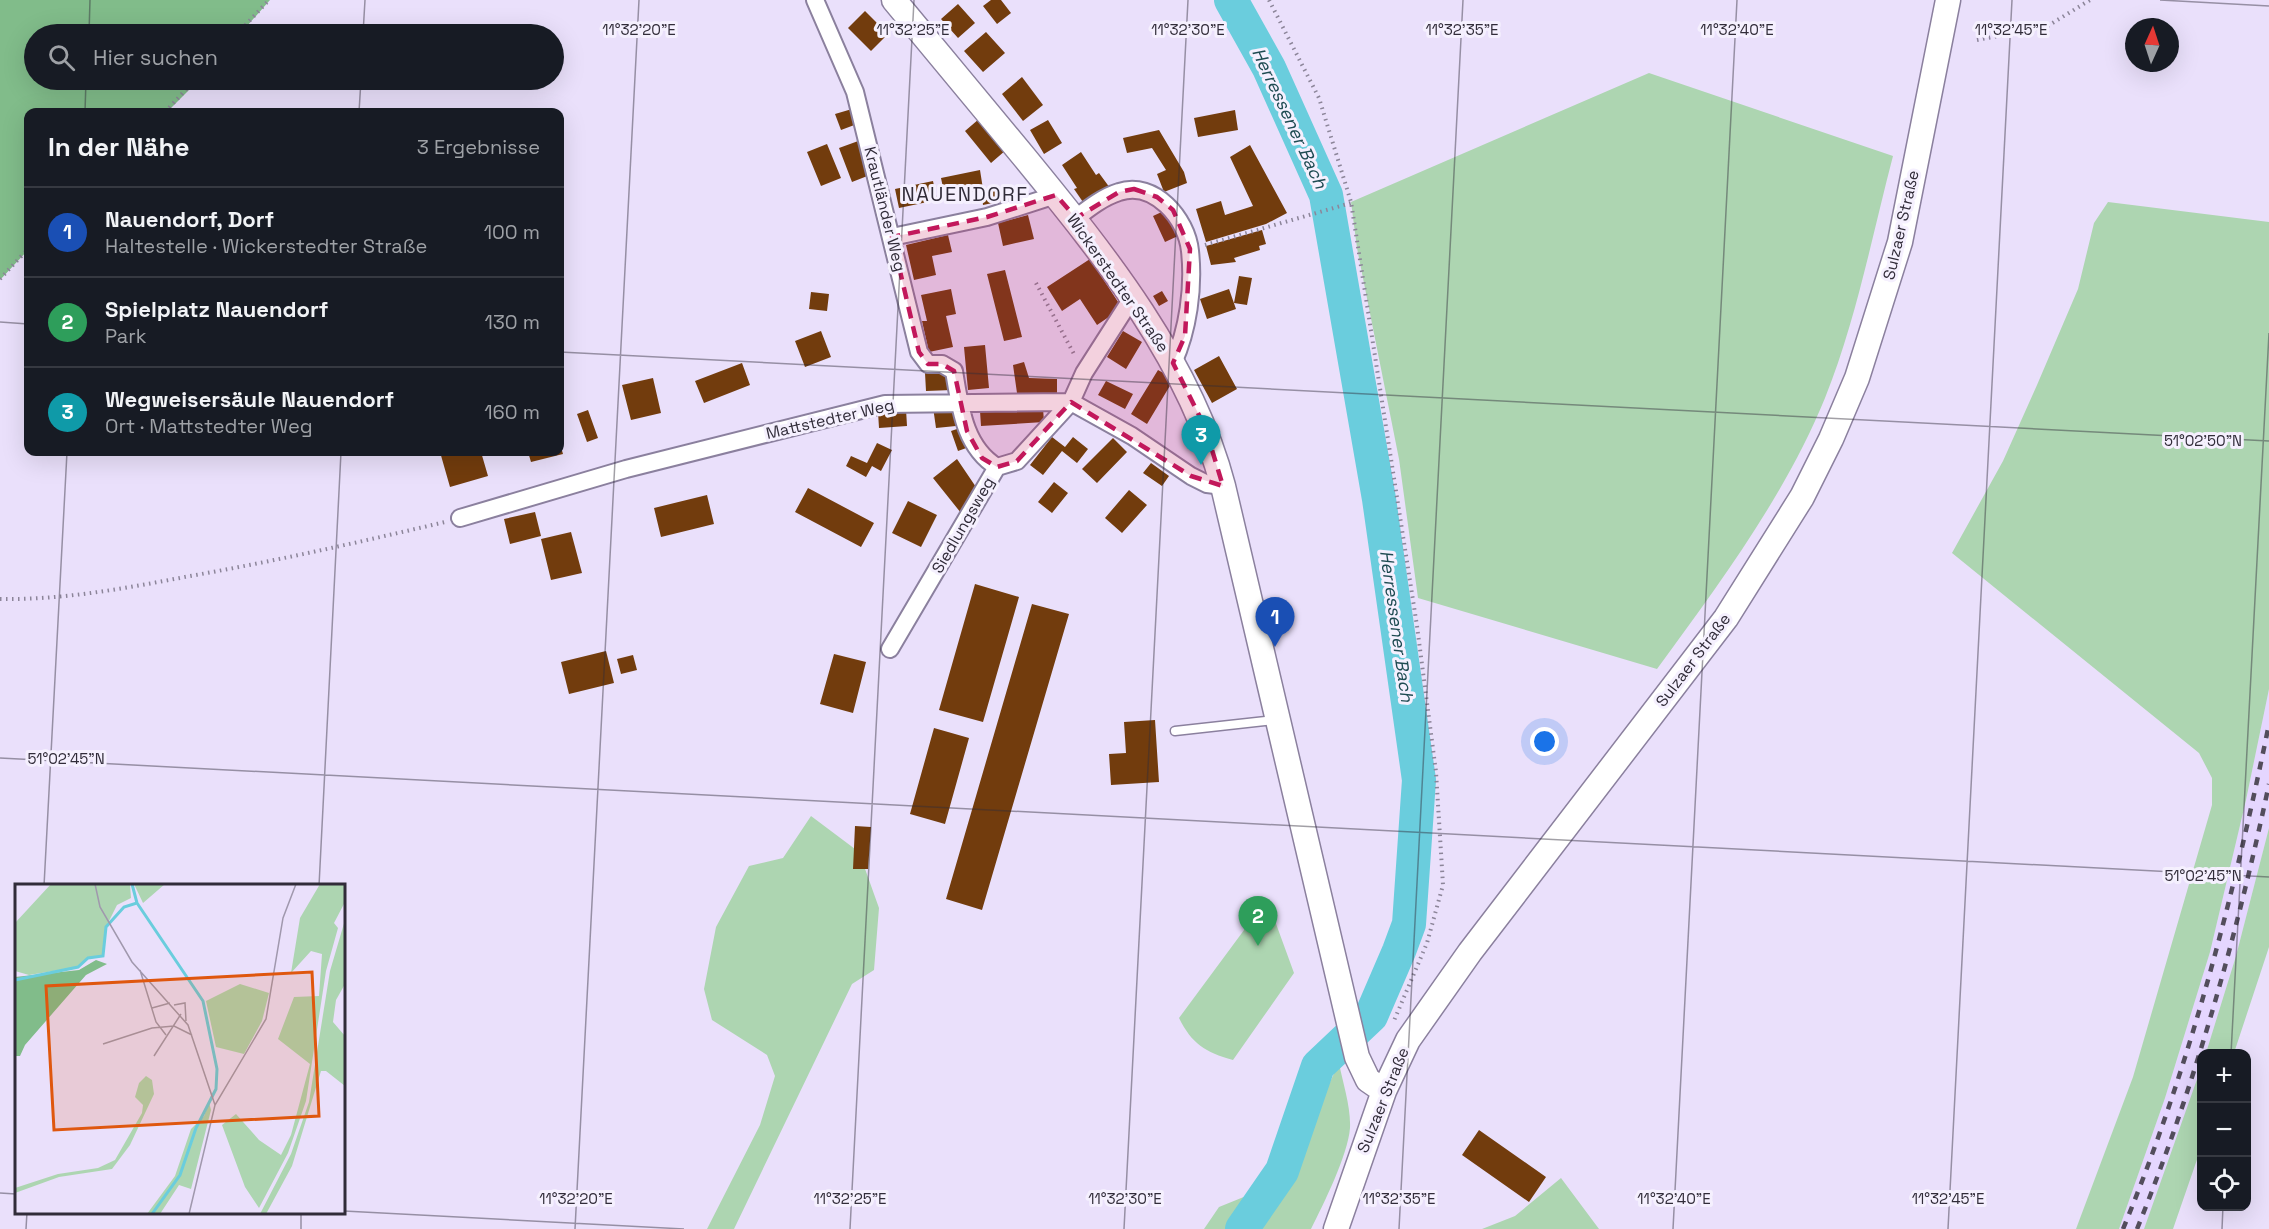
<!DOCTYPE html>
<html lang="de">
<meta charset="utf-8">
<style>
body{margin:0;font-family:"Space Grotesk",sans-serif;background:#20242c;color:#f1f3f6}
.controls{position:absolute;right:18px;bottom:18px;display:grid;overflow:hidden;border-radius:12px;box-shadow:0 6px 24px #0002}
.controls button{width:54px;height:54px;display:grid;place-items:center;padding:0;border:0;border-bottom:2px solid #363941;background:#171b24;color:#f1f3f6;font:30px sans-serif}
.compass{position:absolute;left:2125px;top:18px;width:54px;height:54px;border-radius:50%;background:#171b24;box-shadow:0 6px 24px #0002;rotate:3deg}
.you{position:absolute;left:1545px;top:742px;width:21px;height:21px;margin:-15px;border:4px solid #fff;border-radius:50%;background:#1a73e8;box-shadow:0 0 0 9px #1a73e833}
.badge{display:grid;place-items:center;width:39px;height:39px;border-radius:50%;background:#1a73e8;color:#fff;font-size:20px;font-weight:700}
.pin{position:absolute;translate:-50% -50px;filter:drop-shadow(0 2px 3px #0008)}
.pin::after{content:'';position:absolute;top:32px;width:21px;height:18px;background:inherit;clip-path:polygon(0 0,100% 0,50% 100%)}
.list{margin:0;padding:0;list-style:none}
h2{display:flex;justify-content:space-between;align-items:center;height:78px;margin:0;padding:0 24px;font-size:26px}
h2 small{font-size:20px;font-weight:400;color:#9ea1a6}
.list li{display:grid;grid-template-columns:39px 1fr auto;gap:18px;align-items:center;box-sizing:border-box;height:90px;padding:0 24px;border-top:2px solid #363941}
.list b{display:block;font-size:22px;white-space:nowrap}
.list p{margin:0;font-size:20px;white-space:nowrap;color:#9ea1a6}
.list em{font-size:20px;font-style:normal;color:#9ea1a6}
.icon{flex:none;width:33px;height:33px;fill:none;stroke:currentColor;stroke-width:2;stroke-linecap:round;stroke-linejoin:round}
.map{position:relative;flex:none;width:2269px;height:1229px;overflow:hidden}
.search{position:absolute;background:#171b24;box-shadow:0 6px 24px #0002;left:24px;top:24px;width:540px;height:66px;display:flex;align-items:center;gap:15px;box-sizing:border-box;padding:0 21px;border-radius:33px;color:#9ea1a6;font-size:22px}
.panel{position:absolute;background:#171b24;box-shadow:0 6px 24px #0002;left:24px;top:108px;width:540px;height:348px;border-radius:12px}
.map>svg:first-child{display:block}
</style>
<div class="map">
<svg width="2269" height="1229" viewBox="0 0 2269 1229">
<rect width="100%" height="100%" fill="#eae0fb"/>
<path fill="#e5d6ff" d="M2269,689V828L2236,956L2206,1053L2202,1054L2201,1068L2191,1103L2144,1229H2119L2165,1098L2210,952L2246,800Z"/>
<path fill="#add5b1" d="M1649,73L1893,156C1872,236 1856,321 1825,398C1785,496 1719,584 1657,669L1418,598L1399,459L1357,248L1351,202Z
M2108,202L2269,222V689L2246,800L2210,952L2165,1098L2119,1229H2076L2133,1077L2212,805V778L2199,753L1952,553L2003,461L2037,385L2078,289L2094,223Z
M811,816L859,852L879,908L874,970L852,984L734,1229H707L760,1125L775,1076L767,1055L712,1020L704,989L716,927L749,866L783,858Z
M2269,828V947L2234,1053H2206L2236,956Z
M1267,899L1294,973L1233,1060C1205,1052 1192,1044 1179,1018Z
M1339,1063C1343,1084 1351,1107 1350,1128C1348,1155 1323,1205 1311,1229H1204L1219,1207L1283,1181Z
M2201,1068V1148L2173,1229H2144Z
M1561,1178L1599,1229H1482L1515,1216Z"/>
<path fill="#81bc8a" d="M0,0H270L240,34H34V80H199L167,112H28V250L0,280Z"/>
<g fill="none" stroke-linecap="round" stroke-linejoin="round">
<path stroke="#6acddd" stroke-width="34" d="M1231,0L1269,68L1326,195L1379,499L1419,780L1409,924L1399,951L1371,1016L1318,1066L1282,1171L1242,1229"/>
</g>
<path fill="#723c0d" d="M991,0H1001L1011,13L997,24L983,6Z
M958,4L975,23L958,38L941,19Z
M865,11L888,34L871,51L848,28Z
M986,32L1005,53L983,72L964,51Z
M1022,77L1043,105L1023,121L1002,94Z
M852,109L857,124L841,130L835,114Z
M1235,110L1238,130L1198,137L1194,118Z
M979,119L1006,150L991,163L965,131Z
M1048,120L1062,143L1044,154L1030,130Z
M1159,130L1184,172L1187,183L1164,192L1157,174L1166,170L1152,148L1127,153L1123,138Z
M861,140L875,173L852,182L839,148Z
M827,144L841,178L821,186L807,152Z
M1250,145L1287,213L1266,224L1206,242L1196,209L1221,201L1225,215L1253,206L1230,157Z
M1081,152L1096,175L1099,173L1110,188L1085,205L1074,189L1077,188L1062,165Z
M980,170L983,189L945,197L941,178Z
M933,181L937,200L899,208L895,189Z
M1010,186L1012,199L983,205L981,192Z
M1166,210L1178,236L1165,242L1153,216Z
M1028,215L1034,239L1003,246L998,223Z
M1262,230L1266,244L1259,246L1260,250L1234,258L1236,262L1211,265L1206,246Z
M948,235L952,252L932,256L936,275L914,280L906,245Z
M1090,259L1122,308L1097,325L1080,299L1062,311L1047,287Z
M1005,270L1022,337L1004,341L987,274Z
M1239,276L1252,278L1247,305L1234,303Z
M951,289L956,314L946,316L953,347L929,352L922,321H927L921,295Z
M1229,289L1236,309L1207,319L1200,299Z
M1162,291L1168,301L1159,306L1153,296Z
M811,292L829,294L827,311L809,309Z
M821,331L831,357L805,367L795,341Z
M1123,331L1142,342L1126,369L1107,357Z
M985,345L989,388L968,390L964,347Z
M1219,356L1237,389L1212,403L1194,370Z
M1024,362L1029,378L1057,379V394L1017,393L1013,365Z
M742,363L750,385L704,403L695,381Z
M1158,370L1174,379L1147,424L1131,414Z
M950,371L952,390L926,391L925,373Z
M653,378L661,413L631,420L622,385Z
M1106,381L1133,394L1125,409L1098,395Z
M954,405L956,426L936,428L933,407Z
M1043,408L1044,422L981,426L980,411Z
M906,409L907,426L879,428L878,412Z
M588,410L598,438L587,442L577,414Z
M963,427L969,447L958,451L951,431Z
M1052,437L1065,447L1073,437L1088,449L1077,463L1062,451L1043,475L1030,465Z
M1113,438L1127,452L1097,483L1082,469Z
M877,443L892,450L881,471L872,466L866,477L846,466L851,456L867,463Z
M560,444L563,454L531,462L528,452H560Z
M440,452H481L488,476L450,487Z
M957,459L978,490L961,513L933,478Z
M1151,463L1169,476L1162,486L1143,473Z
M1054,482L1068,493L1052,513L1038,502Z
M808,488L874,523L861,547L795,512Z
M1129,490L1147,505L1122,533L1105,518Z
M707,495L714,524L661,537L654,508Z
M908,501L937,515L921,547L892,533Z
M535,512L541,536L510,544L504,519Z
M571,532L582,573L551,580L541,539Z
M975,584L1019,597L983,722L939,710Z
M1032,604L1069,614L982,910L946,899Z
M606,651L614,683L569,694L561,662Z
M834,654L866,662L853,713L820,704Z
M633,655L637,670L621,674L617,659Z
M1155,720L1159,782L1111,785L1109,754L1126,753L1124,722Z
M934,728L969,738L945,824L910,814Z
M855,826L871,827L868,869H853Z
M1479,1130L1546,1177L1529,1202L1462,1155Z"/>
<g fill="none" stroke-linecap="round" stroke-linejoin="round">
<g stroke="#8b809e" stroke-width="11">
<path id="lane" d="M1175,731L1275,720"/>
</g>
<g stroke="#8b809e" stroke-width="20">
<path id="street" d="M815,0L855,92L919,352L928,364H942L954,371C960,406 964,447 997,467
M1076,218C1089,208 1103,197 1119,192C1154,180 1187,219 1190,251C1194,288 1188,330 1173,363
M892,237L987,217L1056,195
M460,518L626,469L885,404L1071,402L1132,436L1191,476L1207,484L1223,486
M890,649L997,467L1017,461L1071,402L1084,373L1132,298"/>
</g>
<g stroke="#8b809e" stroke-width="27">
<path id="secondary" d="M894,0C938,53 981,105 1025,158C1106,257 1190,361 1223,486L1357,1057L1368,1080L1384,1091
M1336,1229L1384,1091L1408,1040L1470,952L1726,618L1802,497L1831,439L1857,378L1900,242L1948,0"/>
</g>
<path stroke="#8c8599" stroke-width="4" stroke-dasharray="1.5 4.5" stroke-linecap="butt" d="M1269,0L1319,98L1351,202L1417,626L1436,772L1443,885L1427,943L1393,1023
M237,34L269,0
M1977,40L2046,27L2090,0
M165,112L195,80
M1205,245L1351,203
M0,279L28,249
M1036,283L1075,356
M0,599C64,600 127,588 190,576C276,561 360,542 445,522"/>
<use href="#lane" stroke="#fff" stroke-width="8"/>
<use href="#street" stroke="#fff" stroke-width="16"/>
<use href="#secondary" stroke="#fff" stroke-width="24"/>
<path stroke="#534d5c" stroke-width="4.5" stroke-dasharray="8 8" stroke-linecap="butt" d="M2123,1229C2190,1067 2234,895 2269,724
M2137,1229C2195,1086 2237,935 2269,784"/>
</g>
<path fill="#c2185b" fill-opacity="0.2" stroke="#c2185b" stroke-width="4.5" stroke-dasharray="12 8" stroke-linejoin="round" d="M1134,189L1157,197L1173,210L1190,249L1185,336L1173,363L1205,427L1223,486L1191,476L1071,402L1017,461L997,467L982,458L967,431L954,371L942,364H928L919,352L892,237L987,217L1056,195L1076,218L1119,192Z"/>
<path fill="none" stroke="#312c39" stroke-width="1.5" stroke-opacity="0.45" d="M2160,0L2269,6M89,34L90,0M363,34L365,0M85,112L86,80M359,112L361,80M0,322L28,324M560,352L2269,441M0,758L2269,877M44,886L67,452M319,886L341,452M2231,1054L2269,333M0,1193L16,1194M344,1211L684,1229M26,1229L27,1212M301,1229V1212M575,1229L639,0M850,1229L914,0M1124,1229L1188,0M1399,1229L1463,0M1673,1229L1737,0M1948,1229L2012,0M2222,1229L2223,1206"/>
<g text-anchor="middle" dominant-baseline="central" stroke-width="6" stroke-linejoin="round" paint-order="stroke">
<g font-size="16" fill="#312c39" stroke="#f5f0fe">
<text transform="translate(885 209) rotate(76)">Krautländer Weg</text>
<text transform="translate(1901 225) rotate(-77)">Sulzaer Straße</text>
<text transform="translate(1118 283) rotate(55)">Wickerstedter Straße</text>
<text transform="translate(830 419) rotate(-13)">Mattstedter Weg</text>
<text transform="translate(963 525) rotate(-60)">Siedlungsweg</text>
<text transform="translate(1693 660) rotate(-53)">Sulzaer Straße</text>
<text transform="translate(1383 1100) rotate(-68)">Sulzaer Straße</text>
</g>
<g font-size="18" font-style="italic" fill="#1e4b52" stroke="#f5f0fe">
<text transform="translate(1290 118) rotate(65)">Herressener Bach</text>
<text transform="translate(1397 626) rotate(82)">Herressener Bach</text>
</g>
<g font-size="20" letter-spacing="1.5" fill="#312c39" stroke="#f5f0fe">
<text x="965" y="194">NAUENDORF</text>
</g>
</g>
<g transform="translate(15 884)">
<rect width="330" height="330" fill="#eae0fb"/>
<path d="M36,0H115L116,14L102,21L91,43L88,72L73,74L63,83L14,91L0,87V39ZM119,0H150L128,19ZM305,0H330V18L319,39L323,44L311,87L291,217L273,269L244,324L230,303L207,241L221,230L244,256L266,271L276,251L295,180L263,155L279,113L304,112L307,70L296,67L276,89L285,34ZM330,36V100L321,116L318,138L330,152V202L311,187H306L277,282L251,330H245L276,270L294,218L315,87ZM225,100L254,109L247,137L229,170L201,163L191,117ZM131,192L137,196L139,210L115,261L97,285L44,293L0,309V304L43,290L83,284L100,276L127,229L128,221L120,213L124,199ZM194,218L196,226L176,305L164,301L145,330H132L160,292L176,245L189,232Z" fill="#add5b1"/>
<path d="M81,76L92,80L71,91L10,161L5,172H0V93L64,86Z" fill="#81bc8a"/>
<path fill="none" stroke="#6acddd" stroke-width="3" d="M122,19L188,117L202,185L201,205L181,244L165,291L137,330M0,96L63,83L73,74L88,72L91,43L109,23L122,19L117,0"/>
<path fill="none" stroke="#a098ad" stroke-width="1.5" d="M80,0L85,23L117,78L173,141L200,221M125,86L141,138L151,151M159,121L170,119L171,137M137,124L155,119M88,160L137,144L159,142L177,151M139,172L166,130M174,330L200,221L251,135L268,34L281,0"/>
<path fill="#df570e" fill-opacity="0.15" stroke="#df570e" stroke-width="3" d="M297,88L304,232L39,246L31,102Z"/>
<rect width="330" height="330" fill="none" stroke="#312c39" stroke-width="3"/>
</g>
<g font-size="15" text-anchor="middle" fill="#312c39" stroke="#f5f0fe" stroke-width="6" stroke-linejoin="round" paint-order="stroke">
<text x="913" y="35">11°32'25"E</text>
<text x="1188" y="35">11°32'30"E</text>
<text x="639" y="35">11°32'20"E</text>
<text x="1462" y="35">11°32'35"E</text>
<text x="1737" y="35">11°32'40"E</text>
<text x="2011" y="35">11°32'45"E</text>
<text x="2203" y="446">51°02'50"N</text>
<text x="66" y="764">51°02'45"N</text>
<text x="2203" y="881">51°02'45"N</text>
<text x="576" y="1204">11°32'20"E</text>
<text x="850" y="1204">11°32'25"E</text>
<text x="1125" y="1204">11°32'30"E</text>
<text x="1399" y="1204">11°32'35"E</text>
<text x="1674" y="1204">11°32'40"E</text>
<text x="1948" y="1204">11°32'45"E</text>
</g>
</svg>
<div class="controls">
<button>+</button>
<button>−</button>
<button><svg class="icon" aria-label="locate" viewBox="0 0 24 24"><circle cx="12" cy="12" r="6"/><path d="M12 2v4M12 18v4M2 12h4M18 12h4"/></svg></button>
</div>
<svg class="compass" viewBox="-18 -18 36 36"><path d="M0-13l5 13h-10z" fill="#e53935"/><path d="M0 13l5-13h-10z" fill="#9ea1a6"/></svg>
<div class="you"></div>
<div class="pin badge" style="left:1275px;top:647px;background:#1a4fb4">1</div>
<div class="pin badge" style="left:1258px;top:946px;background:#2e9e5b">2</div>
<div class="pin badge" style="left:1201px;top:465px;background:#0f9aa8">3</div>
<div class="search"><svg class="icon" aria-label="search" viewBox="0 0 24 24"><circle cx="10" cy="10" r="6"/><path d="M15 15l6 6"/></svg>Hier suchen</div>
<section class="panel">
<h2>In der Nähe<small>3 Ergebnisse</small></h2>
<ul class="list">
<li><span class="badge" style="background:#1a4fb4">1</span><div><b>Nauendorf, Dorf</b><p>Haltestelle · Wickerstedter Straße</p></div><em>100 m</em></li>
<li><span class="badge" style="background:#2e9e5b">2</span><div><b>Spielplatz Nauendorf</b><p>Park</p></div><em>130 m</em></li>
<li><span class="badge" style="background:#0f9aa8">3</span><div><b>Wegweisersäule Nauendorf</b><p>Ort · Mattstedter Weg</p></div><em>160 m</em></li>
</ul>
</section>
</div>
